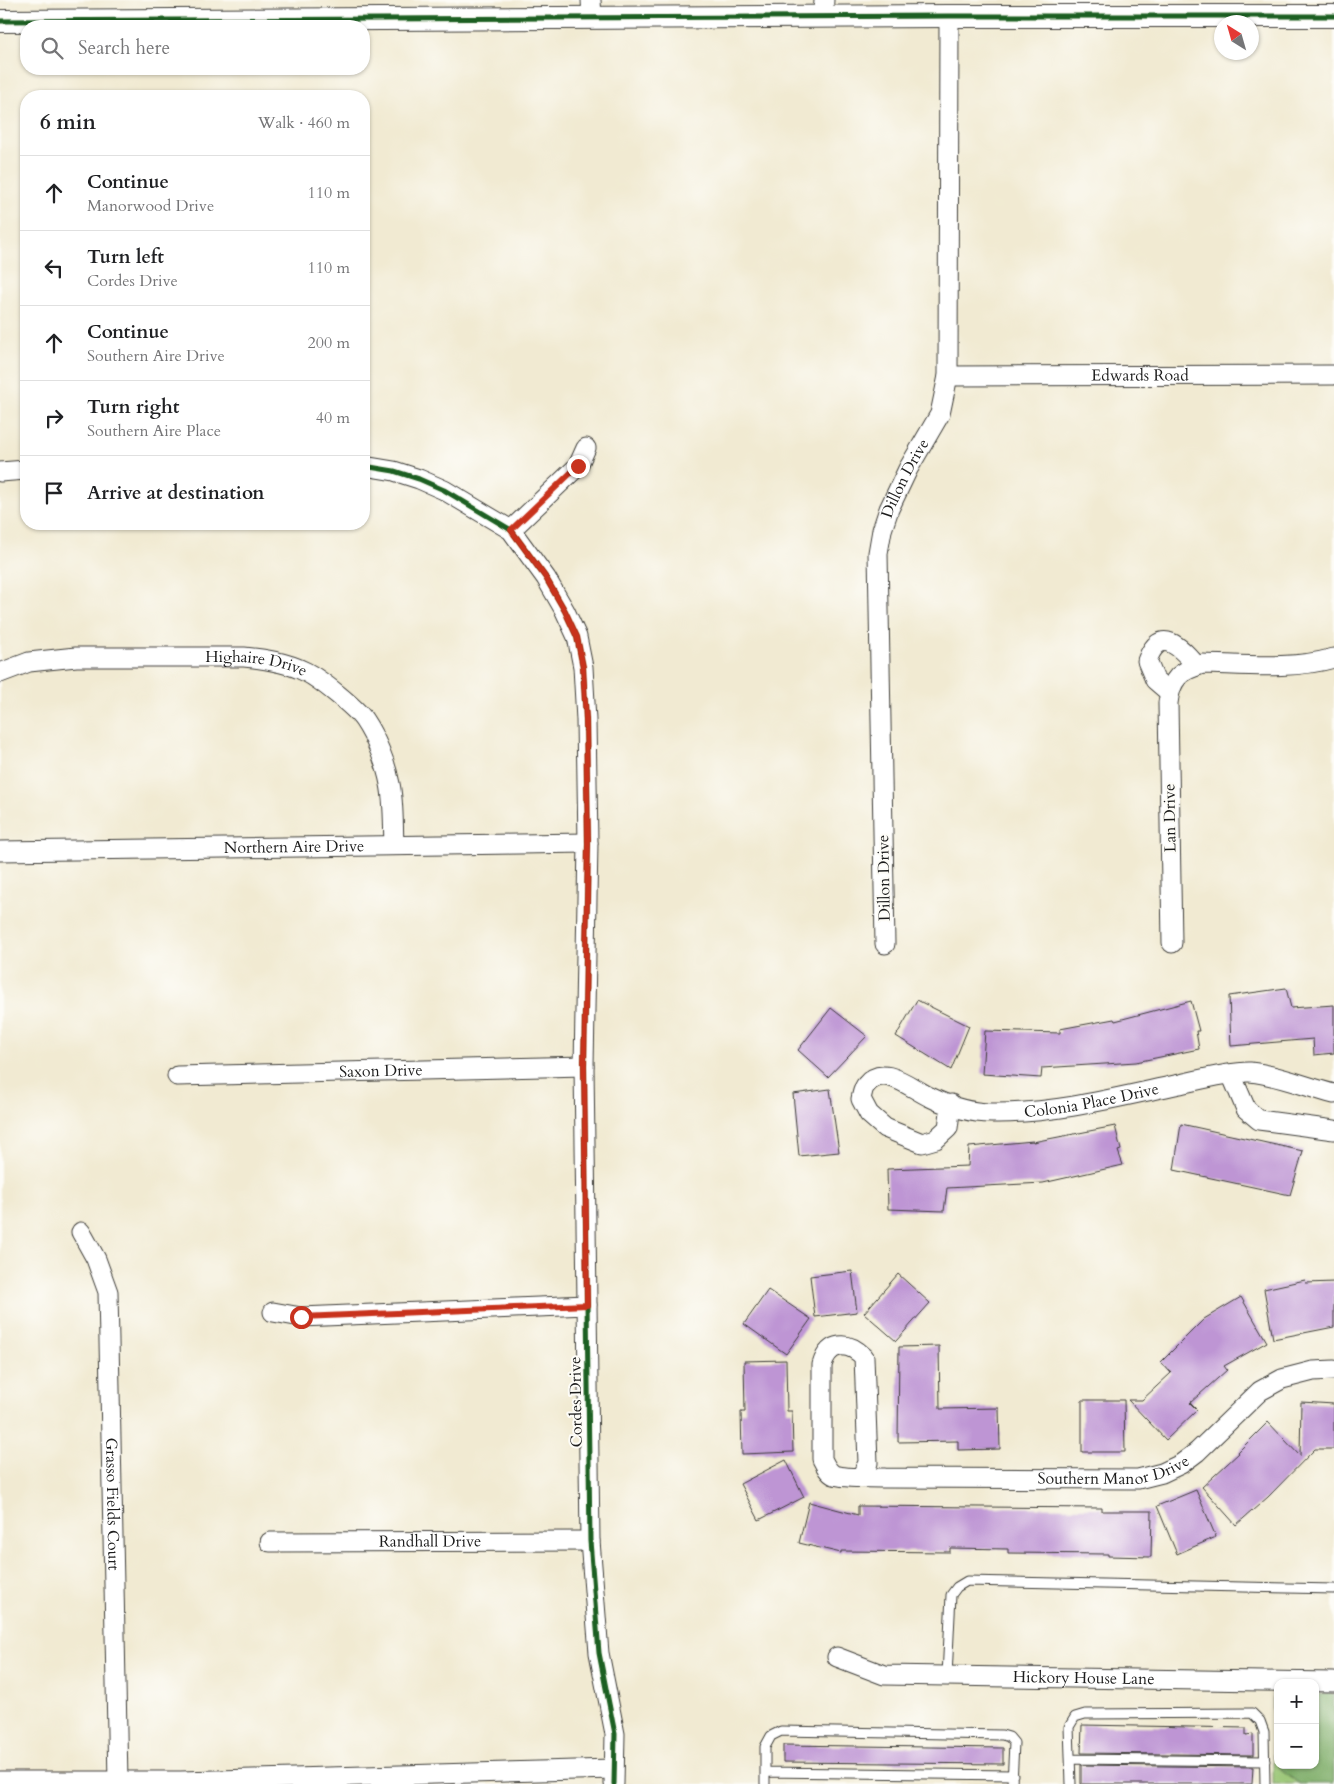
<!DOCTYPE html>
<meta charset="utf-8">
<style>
body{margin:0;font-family:Cardo,serif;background:#f6f6f6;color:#202124}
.controls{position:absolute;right:15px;bottom:15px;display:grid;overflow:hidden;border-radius:10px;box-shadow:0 1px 4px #0004}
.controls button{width:45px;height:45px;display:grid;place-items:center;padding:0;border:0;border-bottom:1px solid #e0e0e0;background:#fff;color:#202124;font:25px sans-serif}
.compass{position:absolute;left:1214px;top:15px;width:45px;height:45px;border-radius:50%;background:#fff;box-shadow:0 1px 4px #0004;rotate:323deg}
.stop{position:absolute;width:15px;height:15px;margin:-11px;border:4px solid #c8321e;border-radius:50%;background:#fff}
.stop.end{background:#c8321e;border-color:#fff;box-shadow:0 1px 5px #0008}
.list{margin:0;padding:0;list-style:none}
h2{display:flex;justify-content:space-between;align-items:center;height:65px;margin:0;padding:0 20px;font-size:21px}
h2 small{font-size:16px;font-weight:400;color:#757577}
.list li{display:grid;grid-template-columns:32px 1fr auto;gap:15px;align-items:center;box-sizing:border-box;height:75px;padding:0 20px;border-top:1px solid #e0e0e0}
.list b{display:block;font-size:19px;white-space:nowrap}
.list p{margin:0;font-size:16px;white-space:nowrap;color:#757577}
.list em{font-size:16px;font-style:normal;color:#757577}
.icon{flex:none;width:28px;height:28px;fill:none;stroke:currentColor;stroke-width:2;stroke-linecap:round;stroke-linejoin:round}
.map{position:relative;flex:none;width:1334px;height:1784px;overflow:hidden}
.search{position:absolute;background:#fff;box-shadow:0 1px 4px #0004;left:20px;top:20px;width:350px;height:55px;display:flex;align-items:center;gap:12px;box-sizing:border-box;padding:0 18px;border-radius:20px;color:#757577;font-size:19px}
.panel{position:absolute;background:#fff;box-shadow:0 1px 4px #0004;left:20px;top:90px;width:350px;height:440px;border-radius:20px}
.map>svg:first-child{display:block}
</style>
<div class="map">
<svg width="1334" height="1784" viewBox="0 0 1334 1784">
<rect width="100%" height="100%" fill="#fdfcf7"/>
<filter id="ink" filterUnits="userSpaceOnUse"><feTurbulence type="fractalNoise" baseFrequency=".02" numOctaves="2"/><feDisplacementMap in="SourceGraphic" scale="10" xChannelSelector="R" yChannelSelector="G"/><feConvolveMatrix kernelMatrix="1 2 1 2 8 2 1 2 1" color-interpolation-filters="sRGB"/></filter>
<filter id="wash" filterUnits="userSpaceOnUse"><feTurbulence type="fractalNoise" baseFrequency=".0096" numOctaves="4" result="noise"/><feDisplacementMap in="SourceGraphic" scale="20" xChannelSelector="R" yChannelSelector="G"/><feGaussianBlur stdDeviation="1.12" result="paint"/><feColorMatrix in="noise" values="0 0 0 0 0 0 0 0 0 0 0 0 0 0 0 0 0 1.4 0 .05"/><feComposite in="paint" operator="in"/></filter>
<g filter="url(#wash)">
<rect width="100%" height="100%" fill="#f1ead2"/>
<path fill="#97c472" stroke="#5a7047" d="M1273,1757L1282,1771L1300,1784H1273Z"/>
<path fill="#79aa64" stroke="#4a6340" d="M1273,1693L1278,1694V1764L1273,1757Z
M1315,1694H1334V1784H1300L1282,1771L1279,1765H1315Z"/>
<g id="blocks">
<path fill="#be95d4" d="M1286,988L1291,1008L1334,1005V1053L1314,1055L1313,1039L1231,1046L1229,996Z
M917,1000L969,1026L951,1070L896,1036Z
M1191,1001L1199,1031H1196L1199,1049L1136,1062L1042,1068L1041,1078L982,1074L985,1031L1060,1033V1029L1114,1019L1115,1021Z
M831,1008L867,1036L828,1077L798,1050Z
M830,1089L839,1152L799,1156L793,1094Z
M1181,1124L1303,1151L1290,1195L1174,1170Z
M1115,1126L1121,1150L1118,1151L1123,1165L1043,1183L947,1188L944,1211L888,1209L887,1169L968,1166L969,1147L1033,1141V1142Z
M852,1271L857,1312L815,1317L810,1276Z
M898,1274L930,1303L896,1341L864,1313Z
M1305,1280L1306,1283L1334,1282V1327L1273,1339L1264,1289Z
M768,1290L811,1319L786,1354L744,1324Z
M1241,1297L1267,1342L1224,1366L1227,1370L1190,1403L1197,1410L1166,1440L1128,1400H1142L1171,1373L1161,1362L1204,1319Z
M939,1346L940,1409L999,1408L1000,1449L958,1450V1441L898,1442L899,1347Z
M786,1360L787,1411H792L793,1452L742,1454L741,1412H745L744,1361Z
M1082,1400H1124L1125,1452H1082Z
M1301,1402L1334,1404V1449H1315L1268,1497L1236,1525L1202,1487L1239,1453L1238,1452L1268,1422L1300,1456Z
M786,1460L804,1497L759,1520L740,1484Z
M1196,1490L1216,1537L1177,1554L1157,1506Z
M809,1502L858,1515V1506L1102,1508V1511H1152L1151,1557L1108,1556V1554L1008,1553V1549L950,1548V1552L841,1551V1553L799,1543Z
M1082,1725L1246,1728V1735L1253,1734V1755L1081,1753Z
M783,1745L1003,1748V1764L783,1762Z
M1081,1765L1253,1767L1252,1784H1081Z"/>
</g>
</g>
<g filter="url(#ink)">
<use href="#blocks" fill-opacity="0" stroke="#3c3b37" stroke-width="1"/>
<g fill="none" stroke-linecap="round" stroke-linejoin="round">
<g stroke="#3c3b37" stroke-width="11">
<path id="service" d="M947,1676L951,1595L957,1587L967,1581L1334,1589
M1071,1759L1265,1761
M765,1772L1013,1775
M765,1784V1747L771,1736L781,1731L1002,1735L1009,1737L1014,1743L1012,1784
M1071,1784L1069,1727L1075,1717L1085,1714L1252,1713L1260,1721L1264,1732L1265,1784"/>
</g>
<g stroke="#3c3b37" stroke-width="21">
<g id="minor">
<path d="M591,0L592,18"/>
<path d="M823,17L824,0"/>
<path id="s1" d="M948,376L1334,375"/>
<path d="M364,466L394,471L419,479L444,490L511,530L546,578L565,611L577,637L583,667L586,720L588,843L584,1066L590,1541L599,1653L615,1734L614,1784"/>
<path d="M0,472L26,470"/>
<path d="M511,530L578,466L586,448"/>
<path id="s2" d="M0,673L29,662L76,657H244C265,659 287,662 306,672C320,679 356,708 364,720C376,738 386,763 390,784C394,803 393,824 394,844"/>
<path d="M1169,692L1155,680L1147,661C1160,624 1181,648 1197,666"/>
<path id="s3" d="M0,851L588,843"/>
<path d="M1172,943L1168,703C1171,678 1180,671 1203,664C1246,665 1292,670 1334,658"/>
<path id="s4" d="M885,944L878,553L882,530L889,509L908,469L940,414L948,376L949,16"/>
<path d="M1231,1074L1246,1109L1259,1120L1334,1130"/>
<path id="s5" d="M177,1076L584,1066"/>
<path id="s6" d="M951,1104L948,1128L936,1139L922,1143L885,1128L869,1114L861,1099C862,1095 863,1088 866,1085C884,1062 911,1089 930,1097C948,1106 971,1113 992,1113C1053,1114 1115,1098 1175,1085C1194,1081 1232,1071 1250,1072C1279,1075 1306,1087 1334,1094"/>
<path id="s7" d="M81,1232L96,1259L108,1292L118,1781"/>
<path d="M273,1312L301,1317L587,1305"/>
<path id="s8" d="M861,1477L868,1463L864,1357C848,1341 829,1341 822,1365V1459C825,1465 828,1472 834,1475C847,1479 870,1477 885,1478L1138,1479L1162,1473L1181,1464L1197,1452L1260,1391L1282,1379L1313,1371L1334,1370"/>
<path id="s9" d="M270,1542L590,1541"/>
<path id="s10" d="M837,1657L884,1675L1334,1682"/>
<path d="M0,1781H181L613,1769"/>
</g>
</g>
<g stroke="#3c3b37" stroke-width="24">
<path id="tertiary" d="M0,21L949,16H1334"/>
</g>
<use href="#service" stroke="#fff" stroke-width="9"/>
<use href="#minor" stroke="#fff" stroke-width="19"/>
<use href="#tertiary" stroke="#fff" stroke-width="22"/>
<g stroke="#fdfcf7" stroke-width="8">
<path id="cycleway" d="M0,21L949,16H1334
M364,466L394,471L419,479L444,490L511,530L546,578L565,611L577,637L583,667L586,720L588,843L584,1066L590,1541L599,1653L615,1734L614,1784"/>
</g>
<use href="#cycleway" stroke="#1b5e20" stroke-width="5"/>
</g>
</g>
<g fill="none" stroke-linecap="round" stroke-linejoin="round" filter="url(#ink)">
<path stroke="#c8321e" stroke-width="6" d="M301,1317L587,1305L584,1066L588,843L586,720L583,667L577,637L565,611L546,578L511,530L578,466"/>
</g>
<g text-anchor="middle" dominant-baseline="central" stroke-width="4" stroke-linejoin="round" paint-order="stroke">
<g font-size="16" fill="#1c1c1c" stroke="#fdfcf7">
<text stroke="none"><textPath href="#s1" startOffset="192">Edwards Road</textPath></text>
<text stroke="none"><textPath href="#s4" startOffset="471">Dillon Drive</textPath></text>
<text stroke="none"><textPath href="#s2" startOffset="259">Highaire Drive</textPath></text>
<text transform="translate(1170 818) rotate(-91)">Lan Drive</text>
<text stroke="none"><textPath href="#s3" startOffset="294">Northern Aire Drive</textPath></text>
<text transform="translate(884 878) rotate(-91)">Dillon Drive</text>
<text stroke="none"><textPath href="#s5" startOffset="204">Saxon Drive</textPath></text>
<text stroke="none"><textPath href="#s6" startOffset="385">Colonia Place Drive</textPath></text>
<text transform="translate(576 1402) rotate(-91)">Cordes Drive</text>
<text stroke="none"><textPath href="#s8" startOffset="572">Southern Manor Drive</textPath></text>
<text stroke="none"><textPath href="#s7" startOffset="278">Grasso Fields Court</textPath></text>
<text stroke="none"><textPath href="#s9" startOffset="160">Randhall Drive</textPath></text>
<text stroke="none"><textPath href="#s10" startOffset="250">Hickory House Lane</textPath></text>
</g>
</g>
</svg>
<div class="controls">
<button>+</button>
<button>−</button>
</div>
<svg class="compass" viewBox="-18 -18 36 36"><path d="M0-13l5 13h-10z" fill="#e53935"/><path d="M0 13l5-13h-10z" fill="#757577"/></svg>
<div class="stop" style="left:301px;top:1317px"></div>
<div class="stop end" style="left:578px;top:466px"></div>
<div class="search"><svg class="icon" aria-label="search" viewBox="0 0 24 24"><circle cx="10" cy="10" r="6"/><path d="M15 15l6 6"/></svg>Search here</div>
<section class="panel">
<h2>6 min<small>Walk · 460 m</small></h2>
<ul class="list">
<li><svg class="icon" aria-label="ahead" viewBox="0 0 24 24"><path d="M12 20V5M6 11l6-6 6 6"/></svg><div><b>Continue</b><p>Manorwood Drive</p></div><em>110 m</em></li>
<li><svg class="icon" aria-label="left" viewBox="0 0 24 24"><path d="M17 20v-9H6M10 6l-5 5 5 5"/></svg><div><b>Turn left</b><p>Cordes Drive</p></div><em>110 m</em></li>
<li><svg class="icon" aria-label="ahead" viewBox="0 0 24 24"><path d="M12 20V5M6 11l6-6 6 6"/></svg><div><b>Continue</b><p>Southern Aire Drive</p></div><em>200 m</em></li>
<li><svg class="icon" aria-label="right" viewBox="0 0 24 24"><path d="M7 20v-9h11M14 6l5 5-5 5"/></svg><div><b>Turn right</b><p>Southern Aire Place</p></div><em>40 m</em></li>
<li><svg class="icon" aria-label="arrive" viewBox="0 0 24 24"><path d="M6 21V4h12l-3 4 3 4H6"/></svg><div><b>Arrive at destination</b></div></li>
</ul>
</section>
</div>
